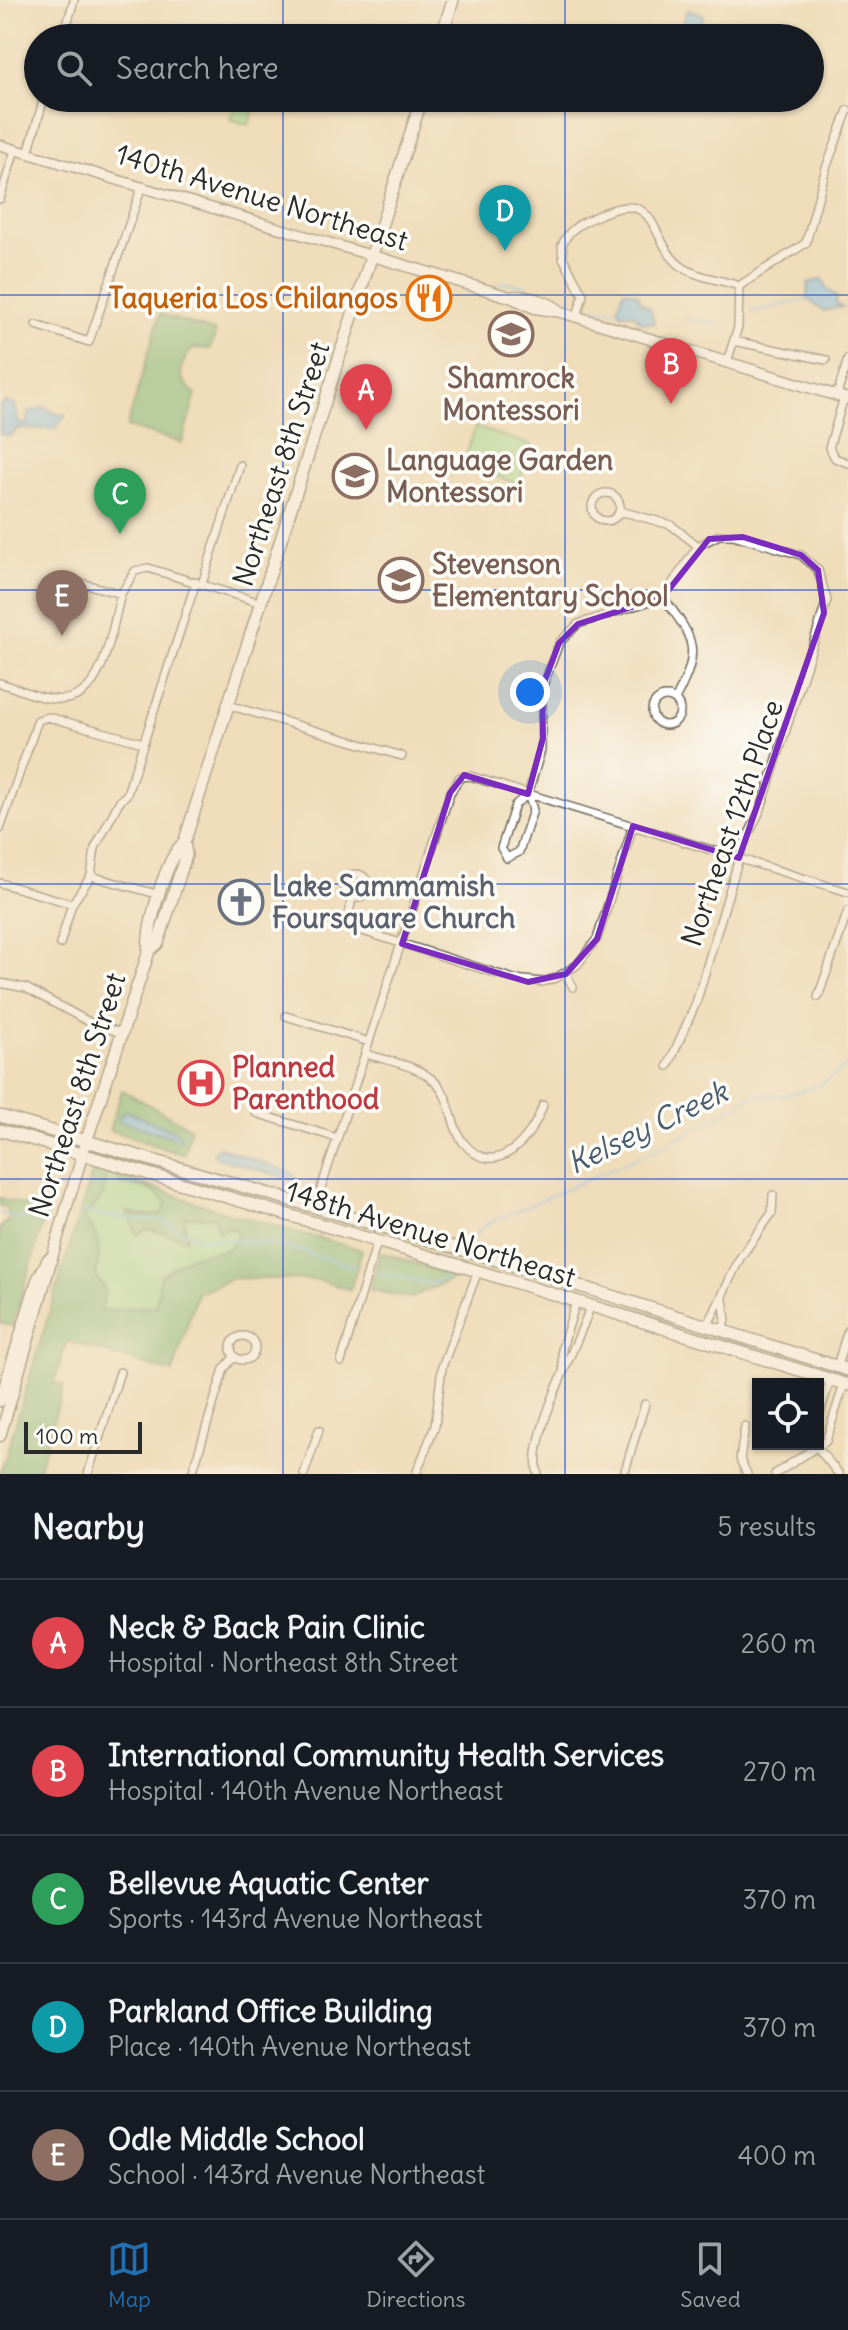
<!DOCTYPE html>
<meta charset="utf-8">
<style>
body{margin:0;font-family:Delius,sans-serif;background:#242831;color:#f1f3f6}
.controls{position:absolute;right:24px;bottom:24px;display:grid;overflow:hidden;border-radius:0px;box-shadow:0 2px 6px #0004}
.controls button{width:72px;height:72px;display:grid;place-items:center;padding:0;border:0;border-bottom:2px solid #363941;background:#171b24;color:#f1f3f6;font:40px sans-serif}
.scale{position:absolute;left:24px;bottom:20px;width:118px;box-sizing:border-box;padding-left:8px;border:4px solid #2b2b2b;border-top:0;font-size:22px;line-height:28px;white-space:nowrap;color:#2b2b2b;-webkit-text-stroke:6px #fdfcf7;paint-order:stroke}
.you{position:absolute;left:530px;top:692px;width:28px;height:28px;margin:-20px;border:6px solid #fff;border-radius:50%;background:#1a73e8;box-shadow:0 0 0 12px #1a73e833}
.badge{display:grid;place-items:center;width:52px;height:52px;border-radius:50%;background:#1f6fb2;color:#fff;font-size:26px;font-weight:700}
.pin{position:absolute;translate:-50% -66px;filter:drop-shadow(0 2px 4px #0008)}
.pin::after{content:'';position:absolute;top:42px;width:28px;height:24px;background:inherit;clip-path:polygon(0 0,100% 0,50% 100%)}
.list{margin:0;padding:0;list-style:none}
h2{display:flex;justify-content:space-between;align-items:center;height:104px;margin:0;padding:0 32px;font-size:34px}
h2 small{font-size:26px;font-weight:400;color:#9ea1a6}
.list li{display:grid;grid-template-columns:52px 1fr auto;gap:24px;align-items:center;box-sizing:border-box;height:128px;padding:0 32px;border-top:2px solid #363941}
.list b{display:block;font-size:30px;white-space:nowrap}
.list p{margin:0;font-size:26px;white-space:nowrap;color:#9ea1a6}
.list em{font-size:26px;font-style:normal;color:#9ea1a6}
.icon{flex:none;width:44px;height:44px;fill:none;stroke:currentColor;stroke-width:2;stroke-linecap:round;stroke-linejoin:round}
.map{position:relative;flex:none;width:848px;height:1474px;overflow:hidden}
.search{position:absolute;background:#171b24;box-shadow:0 2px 6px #0004;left:24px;right:24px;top:24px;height:88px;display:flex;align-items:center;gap:20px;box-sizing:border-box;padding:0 28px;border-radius:44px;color:#9ea1a6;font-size:30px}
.sheet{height:744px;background:#171b24}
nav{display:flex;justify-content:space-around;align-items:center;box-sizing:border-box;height:112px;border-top:2px solid #363941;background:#171b24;font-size:22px;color:#9ea1a6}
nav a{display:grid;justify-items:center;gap:4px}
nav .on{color:#1f6fb2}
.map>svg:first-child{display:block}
</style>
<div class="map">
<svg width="848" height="1474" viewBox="0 0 848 1474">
<rect width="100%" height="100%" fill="#fdfcf7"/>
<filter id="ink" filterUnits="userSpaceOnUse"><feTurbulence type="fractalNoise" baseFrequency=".0125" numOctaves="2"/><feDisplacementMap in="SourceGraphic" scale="16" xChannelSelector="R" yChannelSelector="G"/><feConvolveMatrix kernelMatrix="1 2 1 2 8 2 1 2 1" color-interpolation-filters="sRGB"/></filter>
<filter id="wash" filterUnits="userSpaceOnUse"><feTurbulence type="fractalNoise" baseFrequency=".006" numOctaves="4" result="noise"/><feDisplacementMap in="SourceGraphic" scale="32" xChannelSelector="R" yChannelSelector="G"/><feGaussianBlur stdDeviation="1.8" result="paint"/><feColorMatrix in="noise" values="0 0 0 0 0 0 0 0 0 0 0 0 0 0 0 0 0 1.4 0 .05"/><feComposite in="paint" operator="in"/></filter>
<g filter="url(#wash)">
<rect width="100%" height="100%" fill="#efddba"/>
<path fill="#97da92" stroke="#61825e" stroke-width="2" d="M237,98H257L249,125L230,119Z
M475,427L531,445L519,484L463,466Z
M110,1174L117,1177L122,1185C142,1185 153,1188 167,1203L161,1215L138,1216L148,1228L186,1238L183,1217C204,1214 228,1215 239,1236C229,1254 213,1255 194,1255L159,1294L156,1306L99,1311L104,1287L96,1277L99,1256L83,1219L102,1196L105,1176Z
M566,1291L627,1306L752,1346L565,1294Z"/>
<path fill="#79ba7c" stroke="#527254" stroke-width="2" fill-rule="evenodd" d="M160,314L216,332L210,349L194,348C176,365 177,380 196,394L182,443L127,427Z
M122,1090L191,1128L184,1155L109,1130Z
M99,1169L224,1212L362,1250L350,1290L319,1280L233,1278L197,1293L173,1373L67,1341L54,1383L64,1386L38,1471L45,1474H0L92,1173ZM110,1174L117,1177L122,1185C142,1185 153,1188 167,1203L161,1215L138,1216L127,1211L137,1235L148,1229L187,1239L183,1217H214L218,1232L234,1226L238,1236C228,1257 213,1250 195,1255C183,1258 171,1269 161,1275L156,1306L100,1311C106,1296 107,1290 96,1277C99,1252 103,1236 83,1219L103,1196L105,1177Z
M0,1198L46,1212L13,1326L0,1323V1228L10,1218L6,1207L0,1206Z
M380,1252L458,1277L410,1298L370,1290Z"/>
<path fill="#7dbdf1" stroke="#54748e" stroke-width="2" d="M687,10L704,15L701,25L695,23L692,34L680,30Z
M823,279L827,289L837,297L836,304L842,307L823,311L807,299L808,283Z
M624,290L637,293L641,303L650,307L654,323L641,322L634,314L620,313L618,307Z
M5,402L15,405L19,424H27L29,412L45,407L56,414L66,415L55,429H17L11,436L0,434V406Z
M126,1111L178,1133L182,1140L121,1121L118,1117Z
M219,1147L294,1174L297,1181L217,1158L213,1153Z"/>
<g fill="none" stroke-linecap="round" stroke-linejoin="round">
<path stroke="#7dbdf1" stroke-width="2" d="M499,282L523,285L536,293
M543,295L570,300
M594,307L600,310L619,309
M752,312L809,299
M685,319L718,324
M80,1212L136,1220H160L197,1238L277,1244L355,1267
M0,1213L20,1219L49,1215
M470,1244L483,1226L670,1143L755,1095H787L822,1084L848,1065
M375,1272L431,1284L446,1278"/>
</g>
</g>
<g filter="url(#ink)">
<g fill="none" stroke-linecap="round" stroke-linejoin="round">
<g stroke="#70695d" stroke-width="10">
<path id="minor" d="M63,38L74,0
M28,153L44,98
M0,199L15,150
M577,317L583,295L563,258L562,245C569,228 583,222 599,215C660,186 649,242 681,266C695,277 722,280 739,286
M36,325L89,342L142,186
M734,341L826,360
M727,362L738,327L739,286L806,243L826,168L848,110
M837,395L848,359
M844,397L829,448L835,458L848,463
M592 507a14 14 0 1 1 28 0a14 14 0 1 1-28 0Z
M620,511L671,525L698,546L719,535H733L801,555L818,570L827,600L761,809L742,848L696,1003L668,1066
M78,582L121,594L135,571L148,568L261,603
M202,584L240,465
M663,597C695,640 702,649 675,700
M0,683C20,689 45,702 66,699C106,694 112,625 121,594
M652 711a14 14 0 1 1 28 0a14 14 0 1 1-28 0Z
M228,705L402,756
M528,794L533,810L519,852L507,858L501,848L515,805L528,794L541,750L542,688L559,643L578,624L663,597L698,546
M0,829L38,720L48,717L143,743
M344 886a12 12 0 1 1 24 0a12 12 0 1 1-24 0Z
M91,876L160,895
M0,883L72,904
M352,897L348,920L356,929L514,979L542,982L556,978L577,965L597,939L633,826
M60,944L72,904L91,876L95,848L119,802L127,794L196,582
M566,974L573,987
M0,983L26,988L91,1023L122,1033
M818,997L848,911
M286,1016L369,1042
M366,1054C388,1061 417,1065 434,1081C453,1098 449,1124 463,1142C495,1183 533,1137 543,1105
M256,1113L337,1138
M315,1207L450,793L460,777L470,776L848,892
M707,1327L740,1258L772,1213L773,1195
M722,1331L726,1320L723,1299
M231 1348a12 12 0 1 1 24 0a12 12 0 1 1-24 0Z
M341,1362L377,1242
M837,1366L848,1329
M563,1368L562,1348L576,1302
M818,1419L830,1380
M745,1426L740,1459L747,1474
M816,1446L839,1474
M88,1474L120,1372
M192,1474L224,1369L234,1357
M304,1474L319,1430
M416,1474L435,1426L442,1367L478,1271
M538,1474C527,1436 578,1346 590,1307
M624,1474L645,1404
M775,1474L826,1441L844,1384"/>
</g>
<g stroke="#70695d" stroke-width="12">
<path id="tertiary" d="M0,145L373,256"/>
</g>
<g stroke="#70695d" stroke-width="13">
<path id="secondary" d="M373,256L510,297L535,308L561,312L848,399
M510,297C524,294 551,302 561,312
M0,1401L37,1280L48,1259
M0,1436C29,1341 54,1247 83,1153"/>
</g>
<g stroke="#70695d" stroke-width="14">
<path id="primary" d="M441,38L453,0
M149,951L158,943L186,855L184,843L422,98
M0,1116L484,1256L848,1370
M0,1130L478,1271L848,1385
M85,1145L149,951C145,930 167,855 184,843"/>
</g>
<use href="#minor" stroke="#fff" stroke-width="7"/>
<use href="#tertiary" stroke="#fff" stroke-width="9"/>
<use href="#secondary" stroke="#fff" stroke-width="10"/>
<use href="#primary" stroke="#fff" stroke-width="11"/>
</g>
</g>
<path d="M0 0H848V1474H0ZM743,537L801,555L818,570L824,613L739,858L633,826L597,939L566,974L528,982L402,944L450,793L464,775L528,794L543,738L542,688L559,643L578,624L663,597L709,539Z" fill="#efddba" fill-opacity=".55" fill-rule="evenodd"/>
<path fill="none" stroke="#7b2cbf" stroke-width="6" stroke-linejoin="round" d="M743,537L801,555L818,570L824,613L739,858L633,826L597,939L566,974L528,982L402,944L450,793L464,775L528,794L543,738L542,688L559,643L578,624L663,597L709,539Z"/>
<path fill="none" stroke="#1d4ed8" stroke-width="2" stroke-opacity="0.55" d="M283,0V38M565,0V38M283,98V1474M565,98V1474M0,295H848M0,590H848M0,884H848M0,1179H848"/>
<defs>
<g id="restaurant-ring" transform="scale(2.3)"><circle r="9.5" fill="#fdfcf7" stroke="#e8710a" stroke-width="1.5"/><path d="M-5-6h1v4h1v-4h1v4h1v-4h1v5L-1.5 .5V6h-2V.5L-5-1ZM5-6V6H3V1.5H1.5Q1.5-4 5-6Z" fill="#e8710a"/></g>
<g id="school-ring" transform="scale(2.3)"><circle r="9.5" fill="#fdfcf7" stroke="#8d6e63" stroke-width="1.5"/><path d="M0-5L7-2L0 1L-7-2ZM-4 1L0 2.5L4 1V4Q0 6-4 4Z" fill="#8d6e63"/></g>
<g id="church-ring" transform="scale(2.3)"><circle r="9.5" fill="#fdfcf7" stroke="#6b7280" stroke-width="1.5"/><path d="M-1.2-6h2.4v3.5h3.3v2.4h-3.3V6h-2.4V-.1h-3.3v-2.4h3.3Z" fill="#6b7280"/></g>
<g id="hospital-ring" transform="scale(2.3)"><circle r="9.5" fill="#fdfcf7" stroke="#e0444e" stroke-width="1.5"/><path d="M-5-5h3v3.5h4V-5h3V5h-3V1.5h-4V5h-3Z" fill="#e0444e"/></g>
</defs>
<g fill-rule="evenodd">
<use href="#restaurant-ring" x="429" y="298"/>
<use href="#school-ring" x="511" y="334"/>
<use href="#school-ring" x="355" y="476"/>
<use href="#school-ring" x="401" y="580"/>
<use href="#church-ring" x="241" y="902"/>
<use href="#hospital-ring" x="201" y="1083"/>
</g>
<g text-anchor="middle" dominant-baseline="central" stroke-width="7" stroke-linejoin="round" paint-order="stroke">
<g font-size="28" fill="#2b2b2b" stroke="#fdfcf7">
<text transform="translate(262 197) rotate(17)">140th Avenue Northeast</text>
<text transform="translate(281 464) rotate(-72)">Northeast 8th Street</text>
<text transform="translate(732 823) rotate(-71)">Northeast 12th Place</text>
<text transform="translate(77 1095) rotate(-72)">Northeast 8th Street</text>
<text transform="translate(431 1234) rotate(17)">148th Avenue Northeast</text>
</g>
<g font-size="28" font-weight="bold" fill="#c56008" stroke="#fdfcf7" text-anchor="end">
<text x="398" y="298">Taqueria Los Chilangos</text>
</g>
<g font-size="28" font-weight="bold" fill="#785e54" stroke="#fdfcf7" text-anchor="start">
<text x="511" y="378" text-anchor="middle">Shamrock<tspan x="511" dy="32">Montessori</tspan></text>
<text x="386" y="460">Language Garden<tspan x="386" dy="32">Montessori</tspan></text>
<text x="432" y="564">Stevenson<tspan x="432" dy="32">Elementary School</tspan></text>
</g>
<g font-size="28" font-weight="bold" fill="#5b616d" stroke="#fdfcf7" text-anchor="start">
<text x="272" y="886">Lake Sammamish<tspan x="272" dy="32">Foursquare Church</tspan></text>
</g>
<g font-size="28" font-weight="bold" fill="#be3a42" stroke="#fdfcf7" text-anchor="start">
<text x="232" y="1067">Planned<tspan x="232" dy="32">Parenthood</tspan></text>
</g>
<g font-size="30" font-style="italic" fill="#485e70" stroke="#fdfcf7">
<text transform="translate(647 1127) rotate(-26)">Kelsey Creek</text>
</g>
</g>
</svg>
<div class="controls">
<button><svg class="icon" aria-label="locate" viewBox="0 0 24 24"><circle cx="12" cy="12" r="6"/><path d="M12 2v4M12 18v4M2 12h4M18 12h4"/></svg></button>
</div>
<div class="scale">100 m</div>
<div class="you"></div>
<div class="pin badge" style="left:366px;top:430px;background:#e0444e">A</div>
<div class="pin badge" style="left:671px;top:404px;background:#e0444e">B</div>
<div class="pin badge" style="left:120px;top:534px;background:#2e9e5b">C</div>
<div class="pin badge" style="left:505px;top:251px;background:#0f9aa8">D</div>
<div class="pin badge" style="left:62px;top:636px;background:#8d6e63">E</div>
<div class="search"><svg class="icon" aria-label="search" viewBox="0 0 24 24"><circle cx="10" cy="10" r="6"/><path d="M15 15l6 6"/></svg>Search here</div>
</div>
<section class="sheet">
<h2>Nearby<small>5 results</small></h2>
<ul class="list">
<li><span class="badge" style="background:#e0444e">A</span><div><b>Neck &amp; Back Pain Clinic</b><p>Hospital · Northeast 8th Street</p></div><em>260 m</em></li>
<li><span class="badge" style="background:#e0444e">B</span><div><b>International Community Health Services</b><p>Hospital · 140th Avenue Northeast</p></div><em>270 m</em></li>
<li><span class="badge" style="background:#2e9e5b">C</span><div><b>Bellevue Aquatic Center</b><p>Sports · 143rd Avenue Northeast</p></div><em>370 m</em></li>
<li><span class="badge" style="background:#0f9aa8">D</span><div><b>Parkland Office Building</b><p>Place · 140th Avenue Northeast</p></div><em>370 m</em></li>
<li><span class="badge" style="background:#8d6e63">E</span><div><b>Odle Middle School</b><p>School · 143rd Avenue Northeast</p></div><em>400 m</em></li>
</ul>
</section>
<nav>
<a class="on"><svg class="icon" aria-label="map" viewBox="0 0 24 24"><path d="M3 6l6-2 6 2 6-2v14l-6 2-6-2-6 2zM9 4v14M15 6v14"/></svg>Map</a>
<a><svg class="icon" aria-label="directions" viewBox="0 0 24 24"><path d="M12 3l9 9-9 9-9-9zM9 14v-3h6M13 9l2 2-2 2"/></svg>Directions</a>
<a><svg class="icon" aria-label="saved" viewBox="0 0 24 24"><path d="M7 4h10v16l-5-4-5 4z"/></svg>Saved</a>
</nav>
